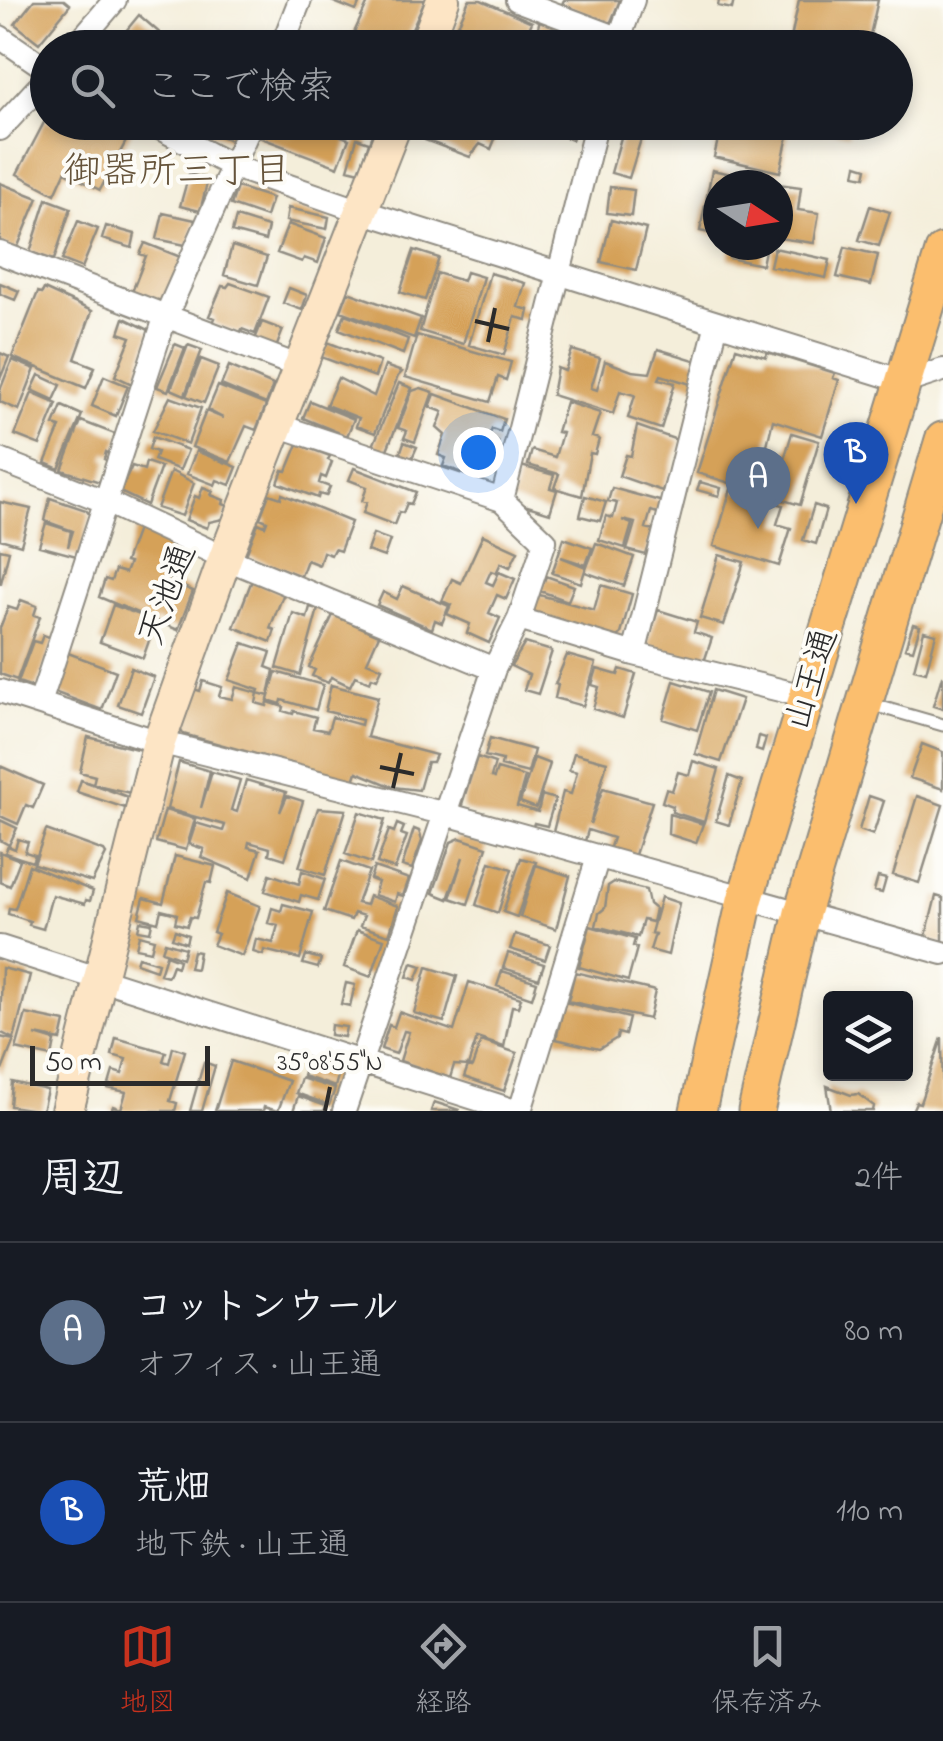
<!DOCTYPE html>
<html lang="ja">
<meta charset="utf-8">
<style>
body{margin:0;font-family:"Indie Flower","Klee One",sans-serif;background:#20242c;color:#f1f3f6}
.controls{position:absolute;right:30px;bottom:30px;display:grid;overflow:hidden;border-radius:10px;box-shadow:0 5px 15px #0003}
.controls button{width:90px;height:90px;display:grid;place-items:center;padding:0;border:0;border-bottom:2px solid #363941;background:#171b24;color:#f1f3f6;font:50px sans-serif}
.compass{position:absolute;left:703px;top:170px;width:90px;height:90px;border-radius:50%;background:#171b24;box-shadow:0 5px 15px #0003;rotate:102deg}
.scale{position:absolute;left:30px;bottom:25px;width:180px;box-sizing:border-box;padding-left:10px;border:5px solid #2b2b2b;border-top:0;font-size:28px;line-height:35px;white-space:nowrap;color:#2b2b2b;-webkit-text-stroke:8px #fdfcf7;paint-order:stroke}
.you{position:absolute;left:478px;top:452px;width:35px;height:35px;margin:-25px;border:8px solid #fff;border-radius:50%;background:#1a73e8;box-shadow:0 0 0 15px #1a73e833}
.badge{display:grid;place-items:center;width:65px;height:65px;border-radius:50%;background:#c8321e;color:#fff;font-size:32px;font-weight:700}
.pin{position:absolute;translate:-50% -82px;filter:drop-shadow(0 2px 5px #0008)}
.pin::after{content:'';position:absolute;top:52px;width:35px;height:30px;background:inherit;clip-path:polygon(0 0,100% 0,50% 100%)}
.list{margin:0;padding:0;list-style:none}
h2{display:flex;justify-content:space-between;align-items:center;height:130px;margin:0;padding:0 40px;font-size:42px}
h2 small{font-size:32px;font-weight:400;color:#9ea1a6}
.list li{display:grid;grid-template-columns:65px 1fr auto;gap:30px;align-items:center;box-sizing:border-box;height:180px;padding:0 40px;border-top:2px solid #363941}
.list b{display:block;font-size:38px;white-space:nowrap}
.list p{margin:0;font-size:32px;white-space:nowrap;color:#9ea1a6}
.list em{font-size:32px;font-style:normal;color:#9ea1a6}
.icon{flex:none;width:55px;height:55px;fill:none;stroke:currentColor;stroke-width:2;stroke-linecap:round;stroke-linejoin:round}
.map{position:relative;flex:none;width:943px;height:1111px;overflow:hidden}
.search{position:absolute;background:#171b24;box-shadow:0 5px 15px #0003;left:30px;right:30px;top:30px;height:110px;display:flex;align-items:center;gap:25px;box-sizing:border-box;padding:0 35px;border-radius:55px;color:#9ea1a6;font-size:38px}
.sheet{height:490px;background:#171b24}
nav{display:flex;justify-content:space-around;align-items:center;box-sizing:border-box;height:140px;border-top:2px solid #363941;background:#171b24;font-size:28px;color:#9ea1a6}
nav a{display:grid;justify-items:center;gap:5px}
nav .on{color:#c8321e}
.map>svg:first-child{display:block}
</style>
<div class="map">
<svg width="943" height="1111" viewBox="0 0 943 1111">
<rect width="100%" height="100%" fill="#fdfcf7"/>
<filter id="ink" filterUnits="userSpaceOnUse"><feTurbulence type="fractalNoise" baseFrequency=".01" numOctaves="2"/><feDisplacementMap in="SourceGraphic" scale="20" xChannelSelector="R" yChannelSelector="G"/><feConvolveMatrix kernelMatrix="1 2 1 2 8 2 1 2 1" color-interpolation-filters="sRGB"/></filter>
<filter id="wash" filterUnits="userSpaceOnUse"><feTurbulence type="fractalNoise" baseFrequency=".0048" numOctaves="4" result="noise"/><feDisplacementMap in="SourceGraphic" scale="40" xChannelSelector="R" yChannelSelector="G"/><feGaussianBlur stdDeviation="2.25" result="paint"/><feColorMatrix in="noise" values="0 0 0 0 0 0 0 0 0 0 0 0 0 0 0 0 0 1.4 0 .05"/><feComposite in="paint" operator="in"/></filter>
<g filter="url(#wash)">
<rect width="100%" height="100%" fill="#f4eeda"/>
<g id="blocks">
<path fill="#d5a159" d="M34,0H64L70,5L39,43L15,24Z
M329,0H361L356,11Z
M369,0H425L403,48H347Z
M469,0H481L532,22L521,48H448Z
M564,0H620L610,24L562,4Z
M719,0H734L732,9L718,6Z
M799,0H878L867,48H789Z
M139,15L177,48H112Z
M540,19L603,48H533Z
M297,37L323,47V48H292Z
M48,115V122H118L132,130L100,190L65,172L55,194L17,174Z
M205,122H243L236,142L203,130Z
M261,122H307L349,139L338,167L256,136Z
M432,122H484L496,127L492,137L495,139L491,149L480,144L470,157L425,140Z
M543,122H579L572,140L541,128Z
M722,122H791L780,172L714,157Z
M797,122H851L848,135Z
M622,134L641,139L629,178L611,173Z
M357,138L369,142L360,172L348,169Z
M857,165L867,168L865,177L855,175Z
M712,170L741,176L739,185H718V235L700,231Z
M189,174L208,179L200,211L180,206Z
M0,183L38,198L16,251L0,244Z
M778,184L801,187L798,210L819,213L814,243L778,238Z
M237,187L272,198L266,217L231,205Z
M610,187L634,190L631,216L607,213Z
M47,199L71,208L54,260L30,252Z
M870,206L890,212L879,246L859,240Z
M288,208L329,217L327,229L286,221Z
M163,213L195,220L190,246L157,239Z
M236,217L268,227L265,241L232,232Z
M611,220L646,229L636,270L601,262Z
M78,221L98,229L82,268L62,260Z
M288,224L326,238L318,263L304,258L302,262L277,253Z
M106,226L135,234L132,248L102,239Z
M145,243L188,260L170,305L158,300L156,306L130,297L146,256L140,254Z
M732,245H766L762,265L729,258Z
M232,246L267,257L258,285L224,275Z
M845,247L878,255L871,285L837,277Z
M774,248L830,260L826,278L770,266Z
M414,250L439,258L425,300L400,292Z
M466,272L483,277L463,344L420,331L437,273L463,281Z
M490,273L525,283L518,307L529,310L527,320L515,317L504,355L469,345Z
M0,283L19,291L15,300L0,294Z
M230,283L269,297L255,334L242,329L240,334L213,323L215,318L209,316L222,286L227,287Z
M289,288L307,295L302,310L283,303Z
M44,289L92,311L75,359L95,367L86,388L12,357L38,292L42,293Z
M348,292L421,318L414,338L341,311Z
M345,314L408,339L403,354L339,329Z
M124,318L151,331L134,385L115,376L131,337L119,333Z
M262,322L283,330L274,353L254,342Z
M417,335L511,362L506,380L498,377L490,402L405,377Z
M327,342L380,362L375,377L321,357Z
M175,344L185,348L168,391L157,387Z
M188,345L202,350L185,395L171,389Z
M736,348L766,357L767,352L835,373L833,378L839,380L822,436L773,420L756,491L697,473Z
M658,349L704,363L697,386L661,375L659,379L675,383L661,429L628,418L635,395L620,391L613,414L552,395L557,368L565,371L572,350L600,358L591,388L597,390L605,361L632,371L650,373Z
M0,353L9,357L0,379Z
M201,359L219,366L204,403L186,396Z
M12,360L35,369L19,410L0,402V390Z
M229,366L273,385L266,404L221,385Z
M385,366L402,372L398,376L375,433L356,426L359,418L326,405L338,378L374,396Z
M39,375L61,385L54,400L32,390Z
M104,376L128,386L116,416L92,406Z
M399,383L412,388L386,452L373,446Z
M218,386L266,405L256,430L246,426L230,462L192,447L206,411L223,418L208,410Z
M421,388L433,392L415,442L404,438L407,431L398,428L412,391Z
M32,393L57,404L40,445L15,435Z
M435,394L504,419L500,432L492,429L488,438L498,442L484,480L443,466L446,458L438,455L445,435L437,428L443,412L430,407Z
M170,397L201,408L188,444L153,431Z
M310,401L354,419L347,436L303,418Z
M566,402L600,413L592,437L599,439L595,454L590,453L582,496L554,488L559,474L528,465L532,450L555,457L562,433L557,432Z
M62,406L82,415L59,469L45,463L60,427L54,425Z
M81,421L120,436L113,455L106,452L104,459L108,461L100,482L62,470Z
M637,426L680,441L662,491L619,476L626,455L631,456Z
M792,433L819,441L800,505L773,497Z
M153,437L188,450L180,470L154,460L157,452L149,449Z
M404,442L417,447L412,458L400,454Z
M298,444L330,456L328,460L332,462L326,478L321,476L319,483L330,487L326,496L319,494L318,498L278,483L283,470L287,471Z
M196,451L237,467L230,485L217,480L215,485L187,474Z
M146,462L161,467L147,505L120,492L132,466L144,470Z
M521,466L554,475L550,488L557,490L550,513L511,501Z
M354,468L416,492L411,504L407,503L403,513L399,512L394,525L363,513L367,502L362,501L367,487L349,480Z
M171,471L194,483L182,516L157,508Z
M700,482L721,488L719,496L697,490Z
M203,487L213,491L211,495L224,500L223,504L228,506L223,519L209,522L207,528L186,520L195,496L199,498Z
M612,488L663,502L661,514L651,511L646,528L654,530L646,555L627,550L635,523L622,520L632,524L625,548L599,540L606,516L613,518L617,503L608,501Z
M731,489L783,505L777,524L791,528L779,566L714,546Z
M269,494L281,498L282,494L351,522L340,551L334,549L331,555L323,552L319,565L307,560L301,576L246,555L258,523L265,526L267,521L260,518Z
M585,496L606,502L600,521L580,516Z
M50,498L86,510L90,515L80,557L39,546L46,523L71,531L68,547L73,531L45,521Z
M0,502L31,509L21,545L0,539Z
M814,505L826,509L816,544L803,540Z
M137,529L190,549L178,582L167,578L163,587L171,590L174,583L193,591L178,630L99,597L105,579L111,581L115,570L125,573L129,563L125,562Z
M373,534L390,540L384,557L367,551Z
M483,535L518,551L510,567L501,563L496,573L491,571L486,582L493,585L499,572L515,579L506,599L497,595L489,613L500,618L489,643L467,633L470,624L447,614L451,605L442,601L452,579L461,583Z
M564,538L592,548L586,565L561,557L586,567L581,583L552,573Z
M596,543L634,557L624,586L585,572Z
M0,549L9,551L1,583H0Z
M719,555L744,562L724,625L700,618Z
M546,576L574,586L568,601L540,591Z
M252,580L284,593L270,628L275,630L271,642L234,627Z
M601,585L632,594L621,634L612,640L536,621L531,609L536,594L594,610Z
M403,586L449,606L442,623L435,620L432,629L377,605L383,592L397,599Z
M21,600L37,606L34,615L40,617L17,680L0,674V628L8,607L17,610Z
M113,605L156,621L143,658L100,642Z
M310,607L318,609L300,675L277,668L293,613L307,618Z
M658,610L697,622L694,632L712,638L704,662L647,646Z
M333,615L379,635L367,662L382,668L377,679L372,677L370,682L355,676L350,686L331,677L328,683L312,676L315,670L309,667Z
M913,624L920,626L913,650L905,648Z
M924,631L936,634L926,672L914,669Z
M43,635L55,639L36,688L18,682L33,641L40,643Z
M243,643L271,652L266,667L274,670L269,696L258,693L256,703L267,706L268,702L284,707L283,711L293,714L294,711L316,717L313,728L328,731L332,717L361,725L362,720L325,711L331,685L378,697L367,737L436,755L433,762H427L419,790L393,787L357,772L354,781L183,734L178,725L190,688L200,691L203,681L222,687L219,696L232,699L236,687L258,693L259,690L229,680Z
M525,643L552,651L538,694L524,690L529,675L511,666Z
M68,653L116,671L102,710L54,692Z
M567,655L596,663L583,706L555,698L558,685L555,684Z
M131,668L154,677L141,713L118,705Z
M597,669L618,675L620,669L636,674L623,718L593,709L599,687L592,685Z
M276,672L323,685L316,710L282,700L281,704L268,700Z
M942,676L943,677V709L933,706Z
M674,681L709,692L697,730L663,719Z
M713,690L742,699L721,762L695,754Z
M759,736L766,738L762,752L756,750Z
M88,737L141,750L130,793L93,784L95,776L80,772Z
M490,738L534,750L528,773L501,766L502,760L485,756Z
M922,744L943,752V789L910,778Z
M574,753L607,762L590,824L603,788L652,802L634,858L609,850L613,838L588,830L585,841L553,832L563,792L571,794L577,772L569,770Z
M477,757L495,763L491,777L494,778L497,769L525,777L517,806L538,812L542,795L555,799L547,826L534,823L532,829L464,810L462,804Z
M534,758L550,764L536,808L520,802Z
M693,761L719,769L704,822L672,812L673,806L662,802L666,789L672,791L678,772L689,775Z
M179,762L210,771L201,808L212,772L240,780L231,810L237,812L246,780L286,792L280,812L287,796L303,801L285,859L269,854L270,848L249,842L248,847L260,850L251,878L201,857L204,849L189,844L196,823L223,831L225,825L167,809Z
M0,766L43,785L33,808L26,805L18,824L0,816Z
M729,776L742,781L729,825L716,821Z
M81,780L128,797L125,808L77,792Z
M869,796L884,801L873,835L859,830Z
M917,796L943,805L919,883L893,875Z
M318,808L346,810L325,875L299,867Z
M165,810L195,819L186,850L156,842Z
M359,812L385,820L371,863L345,854Z
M669,814L703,824L696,843L668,834Z
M0,820L17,828L9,845L0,840Z
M397,824L404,827L401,834L407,836L395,869L377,863L389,830L394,832Z
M414,829L419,831L422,841L412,869L402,866Z
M46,830L104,851L106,854L92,882L34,864Z
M460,838L487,847L468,904L450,898L463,857L448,899L433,893L451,842Z
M18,839L28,842L25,852L35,855L32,862L5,853L8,846L15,849Z
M0,852L20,860L10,886L0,882Z
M175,856L215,866L211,883L206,882L196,918L190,917L187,926L175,923L177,914L161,910L158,922L139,917L144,898L163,903Z
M521,858L536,862L517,917L503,912Z
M341,861L369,871L357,903L366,905L369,896L398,906L389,935L360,926L364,916L354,913L351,920L324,911Z
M490,862L512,869L498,913L476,905Z
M29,865L93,891L90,901L86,900L85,904L52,895L43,929L29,925L30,921L8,914L9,908L15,909Z
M536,865L570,876L556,929L520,917Z
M374,867L409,879L403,896L397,894L395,902L374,895L378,882L370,879Z
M302,871L325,879L318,900L301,895L299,902L265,891L270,874L299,884Z
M878,877L886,879L882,893L874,891Z
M614,882L646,890L649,904L655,909L652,922L643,920L638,937L596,926L599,913L605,908L608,886Z
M227,893L260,906L242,956L213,945L218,934L213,932Z
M936,896L943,898V944L925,940Z
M661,897L679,903L668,955L650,950L655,934L651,933Z
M283,904L313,912L300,959L264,950L263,955L253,952L256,939L273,943L278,925L268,923L272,908L281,911Z
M140,921L152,923L150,932L138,930Z
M590,926L635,939L633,946L637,948L628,981L579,967Z
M175,930L188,935L186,943L172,938Z
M357,930L384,939L371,977L344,967Z
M515,934L550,945L545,960L510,949Z
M139,935L154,939L151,951L136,948Z
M165,942L185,948L182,958L162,951Z
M193,951L199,952L196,969L189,968Z
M508,953L544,964L539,979L503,968Z
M166,955L179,960L177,967L172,965L168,976L160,974Z
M306,955L321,959L318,968L303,964Z
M138,957L158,963L156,970L136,963Z
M412,963L422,966L416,980L407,977Z
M427,967L457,976L444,1022L414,1013Z
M2,968L30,975L14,1039L0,1032Z
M502,971L537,982L532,998L497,986Z
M575,972L655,991L649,1019L568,1001Z
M469,982L521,998L518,1007L512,1006L504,1047L477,1038L468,1066L454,1065L450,1078L400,1061L409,1032L404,1031L396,1054L381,1049L389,1025L394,1027L399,1012L454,1031Z
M346,983L355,985L350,1006L341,1004Z
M565,1002L629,1018L625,1035L618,1033L617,1038L599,1049L556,1039Z
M26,1014L65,1022L61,1040L35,1035L55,1041L52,1057L16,1049Z
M331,1025L346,1027L344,1037L330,1035Z
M0,1037L14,1040L1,1073H0Z
M116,1038L166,1052L163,1061L169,1063L173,1047L185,1051L170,1101L177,1103L175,1111H111L113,1106L121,1109L126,1092L108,1088L113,1071L122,1074L126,1059L112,1055Z
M942,1038L943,1111H912L916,1102L920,1103Z
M481,1041L517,1053L504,1091L464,1077L468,1066L472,1067Z
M308,1060L336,1070L335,1075L338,1076L335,1087L303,1076Z
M231,1061L289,1081L278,1111L264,1107L263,1111H215Z
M204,1062L215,1066L202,1111H190Z
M301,1078L335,1089L329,1105L296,1093Z
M12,1082L47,1090L42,1111L10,1106Z
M827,1086L851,1095L858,1094L874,1106L873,1111H831Z
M298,1096L326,1106L324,1111H293Z
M434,1102L459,1110V1111H431Z"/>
</g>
</g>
<g filter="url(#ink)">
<use href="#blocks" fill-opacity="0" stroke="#908c82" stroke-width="2.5"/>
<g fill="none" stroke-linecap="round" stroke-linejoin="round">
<g stroke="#908c82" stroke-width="15">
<path id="lane" d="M870,704L943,725"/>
</g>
<g stroke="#908c82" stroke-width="26">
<path id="street" d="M517,0L618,38
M0,37L48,70
M74,48L115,0
M281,48L300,0
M616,48L633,0
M148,122L234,167L361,211L717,323L906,382L943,370
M0,129L48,77
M0,253L300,367
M277,425L502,500L545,541L519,619L494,669L344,1111
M0,460L104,501L225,558L494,669
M502,500L597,122
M519,619L634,654L808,697
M634,654L717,323
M0,691L159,742L446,814L943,953
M40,703L165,318L252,122
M0,947L515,1111
M520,1111L598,857"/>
</g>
<g stroke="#908c82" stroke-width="36">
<path id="secondary" d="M425,48L443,0
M67,1111L159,742L225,558L396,122"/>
</g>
<g stroke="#908c82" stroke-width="39">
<path id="primary" d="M698,1111L745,900L943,252
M756,1111L802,913L943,440"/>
</g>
<use href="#lane" stroke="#fff" stroke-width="11"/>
<use href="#street" stroke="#fff" stroke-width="22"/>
<use href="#secondary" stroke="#fde5c5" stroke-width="32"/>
<use href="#primary" stroke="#fbbe6e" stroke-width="35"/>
</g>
</g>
<path fill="none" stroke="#2b2b2b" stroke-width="4" d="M475,321L509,329M488,342L495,308M380,767L414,774M393,788L401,753M325,1111L330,1087"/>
<g text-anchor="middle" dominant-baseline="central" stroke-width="8" stroke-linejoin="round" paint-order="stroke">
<g font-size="35" fill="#2b2b2b" stroke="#fdfcf7">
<text transform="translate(169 595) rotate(-70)">天池通</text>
<text transform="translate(813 680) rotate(-73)">山王通</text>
</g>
<g font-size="38" fill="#66543b" stroke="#fdfcf7">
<text x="177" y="173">御器所三丁目</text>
</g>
</g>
<g font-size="25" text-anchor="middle" fill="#2b2b2b" stroke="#fdfcf7" stroke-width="8" stroke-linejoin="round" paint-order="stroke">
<text x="330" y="1070">35°08'55"N</text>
</g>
</svg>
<div class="controls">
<button><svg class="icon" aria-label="layers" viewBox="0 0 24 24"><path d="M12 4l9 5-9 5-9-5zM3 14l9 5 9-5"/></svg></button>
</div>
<svg class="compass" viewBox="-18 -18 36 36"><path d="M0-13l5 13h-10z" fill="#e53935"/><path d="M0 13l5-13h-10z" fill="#9ea1a6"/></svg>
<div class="scale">50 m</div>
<div class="you"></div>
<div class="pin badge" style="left:758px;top:529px;background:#5c6f8a">A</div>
<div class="pin badge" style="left:856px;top:504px;background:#1a4fb4">B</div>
<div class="search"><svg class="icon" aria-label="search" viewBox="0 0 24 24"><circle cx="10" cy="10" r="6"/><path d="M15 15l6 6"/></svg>ここで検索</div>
</div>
<section class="sheet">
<h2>周辺<small>2件</small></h2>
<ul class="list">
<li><span class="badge" style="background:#5c6f8a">A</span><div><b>コットンウール</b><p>オフィス · 山王通</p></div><em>80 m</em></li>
<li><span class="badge" style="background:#1a4fb4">B</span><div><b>荒畑</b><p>地下鉄 · 山王通</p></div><em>110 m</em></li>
</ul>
</section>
<nav>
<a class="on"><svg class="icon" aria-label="map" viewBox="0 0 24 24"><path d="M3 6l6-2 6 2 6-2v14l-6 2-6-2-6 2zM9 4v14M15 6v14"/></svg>地図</a>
<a><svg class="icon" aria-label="directions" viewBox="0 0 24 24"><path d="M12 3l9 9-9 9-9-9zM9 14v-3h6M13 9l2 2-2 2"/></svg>経路</a>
<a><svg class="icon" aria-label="saved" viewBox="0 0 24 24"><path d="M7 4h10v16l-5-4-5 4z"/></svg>保存済み</a>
</nav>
